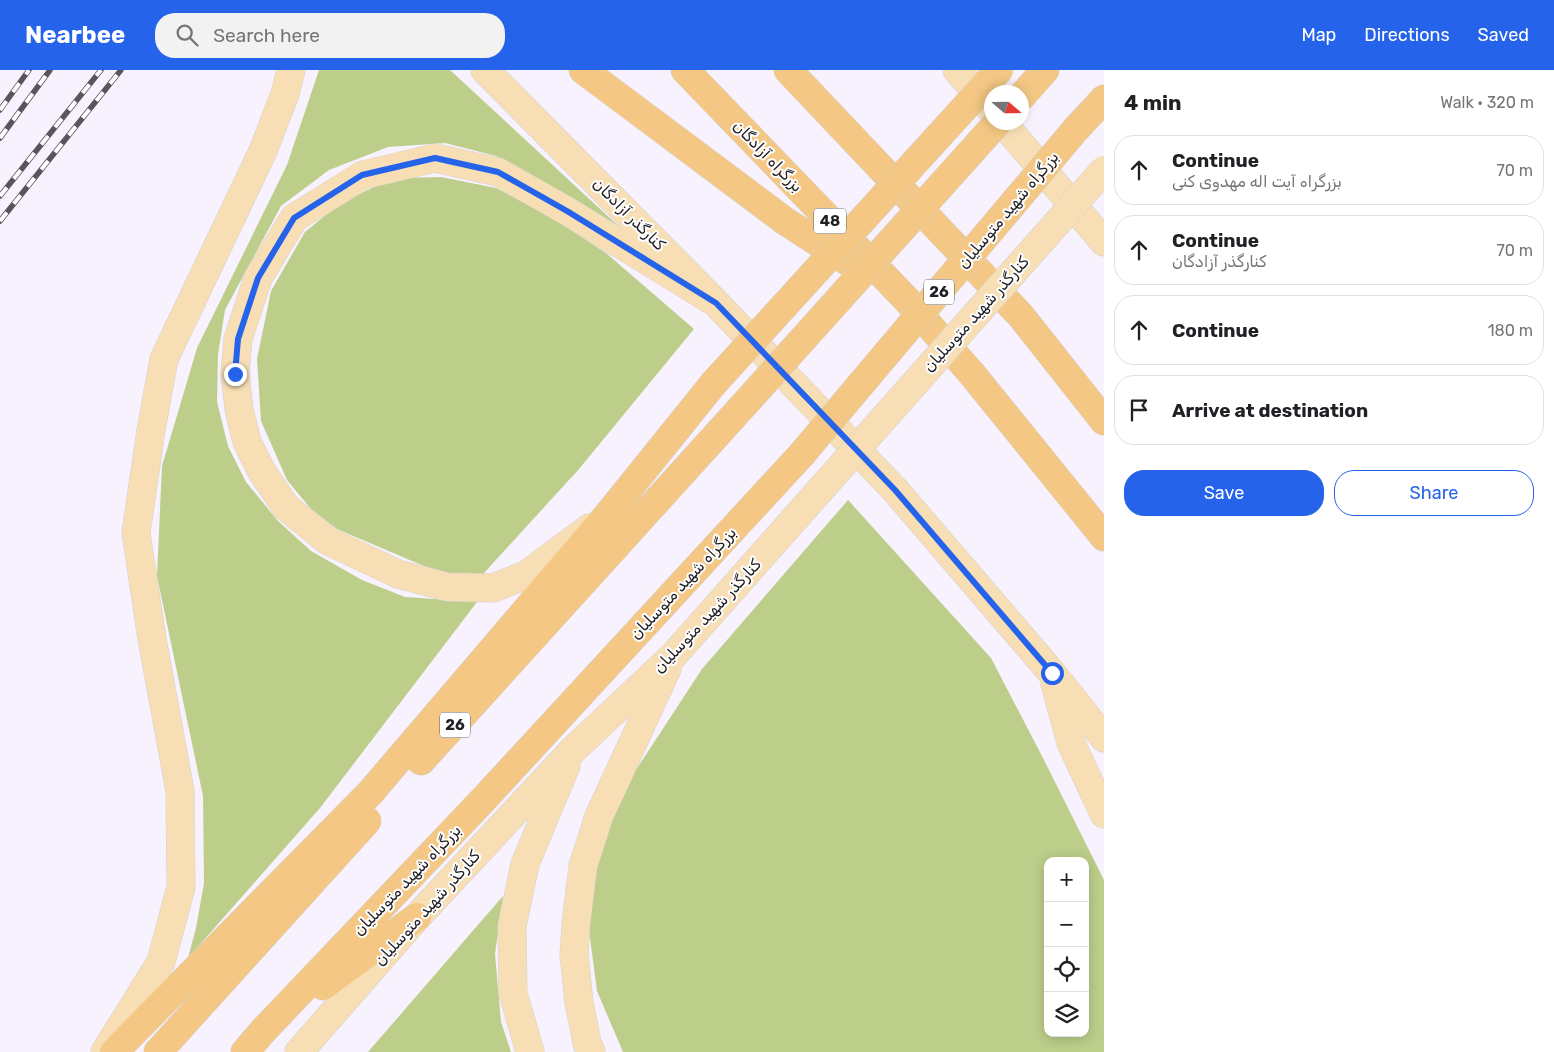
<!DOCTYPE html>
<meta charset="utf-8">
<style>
body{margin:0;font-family:Rubik,"Noto Sans Arabic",sans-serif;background:#f2f2f2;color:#202124}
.controls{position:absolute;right:15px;bottom:15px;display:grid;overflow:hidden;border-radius:10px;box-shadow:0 2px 12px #0003}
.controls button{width:45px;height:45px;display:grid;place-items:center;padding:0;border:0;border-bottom:1px solid #e0e0e0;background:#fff;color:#202124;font:25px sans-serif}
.compass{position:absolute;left:984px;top:15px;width:45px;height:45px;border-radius:50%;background:#fff;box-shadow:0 2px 12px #0003;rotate:110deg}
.stop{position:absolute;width:15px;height:15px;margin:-11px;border:4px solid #2563eb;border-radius:50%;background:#fff}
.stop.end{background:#2563eb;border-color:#fff;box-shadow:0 1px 5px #0008}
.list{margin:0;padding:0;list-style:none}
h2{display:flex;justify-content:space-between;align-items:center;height:65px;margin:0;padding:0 20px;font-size:21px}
h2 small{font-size:16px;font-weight:400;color:#757577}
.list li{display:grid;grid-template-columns:32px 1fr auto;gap:15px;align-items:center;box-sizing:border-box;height:70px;margin:0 10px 10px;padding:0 10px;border:1px solid #e0e0e0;border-radius:20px}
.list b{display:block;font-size:19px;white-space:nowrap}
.list p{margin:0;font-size:16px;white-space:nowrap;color:#757577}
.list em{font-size:16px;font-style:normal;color:#757577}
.actions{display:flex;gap:10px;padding:15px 20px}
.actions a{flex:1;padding:11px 0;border:1px solid #2563eb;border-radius:20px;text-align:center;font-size:18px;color:#2563eb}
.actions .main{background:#2563eb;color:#fff}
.icon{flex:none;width:28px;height:28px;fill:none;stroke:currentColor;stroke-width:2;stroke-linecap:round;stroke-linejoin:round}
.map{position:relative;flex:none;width:1104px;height:982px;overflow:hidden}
header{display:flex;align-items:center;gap:30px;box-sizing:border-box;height:70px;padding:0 25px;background:#2563eb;color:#fff}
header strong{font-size:24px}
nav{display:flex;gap:28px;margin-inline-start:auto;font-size:18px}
.search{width:350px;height:45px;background:#f2f2f2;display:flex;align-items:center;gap:12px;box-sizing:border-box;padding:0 18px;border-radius:20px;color:#757577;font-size:19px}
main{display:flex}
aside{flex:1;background:#fff}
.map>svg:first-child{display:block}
</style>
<header>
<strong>Nearbee</strong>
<div class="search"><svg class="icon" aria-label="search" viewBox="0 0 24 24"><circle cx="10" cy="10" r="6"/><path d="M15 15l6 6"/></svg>Search here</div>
<nav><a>Map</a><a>Directions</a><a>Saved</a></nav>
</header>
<main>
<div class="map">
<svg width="1104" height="982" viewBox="0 0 1104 982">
<rect width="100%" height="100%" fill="#f7f2fd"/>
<path fill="#bcce8a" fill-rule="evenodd" d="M319,0H450L638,174L496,86L445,73L388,77L329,100L281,136L225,240L218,284L217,332L228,376L246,412L278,451L311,481L362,510L405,527L477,532L320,738L188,888L196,858L204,813L203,726L157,506L162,396L197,278L287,95Z
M441,107L496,118L551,147L606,183L694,259L579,399L473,515L412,491L337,459L311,439L287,410L261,351L257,289L271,221L305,162L339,134L376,116L405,108Z
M848,430L991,588L1044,690L1104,810V982H623L597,921L588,853L591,805L615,732L702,599ZM1048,791H1085V963H1048Z
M503,826L495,884L501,952L511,982H368Z"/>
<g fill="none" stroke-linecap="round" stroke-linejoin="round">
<g stroke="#d3d2d3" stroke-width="29">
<path id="primary" d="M485,0L716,233L895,420L1052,603L1104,668
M957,0L992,40
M1002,52L1104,172
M589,458L526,505L493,518L447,517L398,504L328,471L286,437L262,402L247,372L239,339L235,304L238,269L258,208L294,148L363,105L435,88L498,102L567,141L716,233
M1055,614L1071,673L1104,744
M105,982L161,892L181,817L180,721L152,569L136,463L151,360L164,289L263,81L285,24L291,0
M299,982L417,847L573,680L673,586
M530,982L513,923L512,856L525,794L566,696
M591,982L587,973L579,932L574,885L576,853L583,796L599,746L667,599"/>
</g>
<g stroke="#d3d2d3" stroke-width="29">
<path id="highway" d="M583,0L785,151L853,195
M685,0L906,229L972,304L1104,467
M788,0L1021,246L1104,351
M1022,26L1045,0
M1076,59L1104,29
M421,691L751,327
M323,916L417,847
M114,982L370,723L610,442L713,314
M158,982L367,751
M245,982L262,962L482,731L802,384"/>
</g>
<use href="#primary" stroke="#f8deb5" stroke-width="28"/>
<use href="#highway" stroke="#f4c884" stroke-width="28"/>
<g stroke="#58565c" stroke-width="5.5">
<path id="rail" d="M0,40L29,0
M0,68L50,0
M0,126L101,0
M0,151L121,0"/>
</g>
<use href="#rail" stroke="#fff" stroke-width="4" stroke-dasharray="11" stroke-linecap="butt"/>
<g stroke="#d3d2d3" stroke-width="29" stroke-linecap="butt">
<path id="primary-bridge" d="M673,586L1104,100"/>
</g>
<g stroke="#d3d2d3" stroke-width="29" stroke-linecap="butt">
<path id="highway-bridge" d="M713,314L999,0
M751,327L998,52
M802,384L1076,59"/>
</g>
<use href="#primary-bridge" stroke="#f8deb5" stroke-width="28"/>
<use href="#highway-bridge" stroke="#f4c884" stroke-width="28"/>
</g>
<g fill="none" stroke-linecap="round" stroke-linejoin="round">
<path stroke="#2563eb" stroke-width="6" d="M235,304L238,269L258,208L294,148L362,105L435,88L498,102L567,141L716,233L895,420L1052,603"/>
</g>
<g text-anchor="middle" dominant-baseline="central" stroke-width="4" stroke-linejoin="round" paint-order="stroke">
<g fill="#fff" stroke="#646366" stroke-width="1">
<rect x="814" y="138.5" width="32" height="25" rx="4"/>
<rect x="924" y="209.5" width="30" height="25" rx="4"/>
<rect x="440" y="642.5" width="30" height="25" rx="4"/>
</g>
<g font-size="15" font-weight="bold" fill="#222025">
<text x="830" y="151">48</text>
<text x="939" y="222">26</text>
<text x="455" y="655">26</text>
</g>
<g font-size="16" fill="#222025" stroke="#fff">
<text transform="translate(768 86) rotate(46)">بزرگراه آزادگان</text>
<text transform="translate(1008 140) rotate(-50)">بزرگراه شهید متوسلیان</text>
<text transform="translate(629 144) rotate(45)">کنارگذر آزادگان</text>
<text transform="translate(976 244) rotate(-48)">کنارگذر شهید متوسلیان</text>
<text transform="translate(683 513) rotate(-47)">بزرگراه شهید متوسلیان</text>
<text transform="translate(707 546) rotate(-47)">کنارگذر شهید متوسلیان</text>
<text transform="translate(407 810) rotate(-46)">بزرگراه شهید متوسلیان</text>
<text transform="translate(427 838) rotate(-48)">کنارگذر شهید متوسلیان</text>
</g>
</g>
</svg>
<div class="controls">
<button>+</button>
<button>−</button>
<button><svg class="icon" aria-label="locate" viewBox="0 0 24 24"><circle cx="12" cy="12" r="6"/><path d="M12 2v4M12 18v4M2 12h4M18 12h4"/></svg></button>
<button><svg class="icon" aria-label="layers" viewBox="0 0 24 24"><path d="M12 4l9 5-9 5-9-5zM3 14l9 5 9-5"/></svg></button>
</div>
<svg class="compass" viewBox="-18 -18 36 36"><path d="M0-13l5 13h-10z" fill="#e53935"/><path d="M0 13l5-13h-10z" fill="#757577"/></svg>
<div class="stop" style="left:1052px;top:603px"></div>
<div class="stop end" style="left:235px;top:304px"></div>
</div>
<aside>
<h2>4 min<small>Walk · 320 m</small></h2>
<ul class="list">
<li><svg class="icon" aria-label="ahead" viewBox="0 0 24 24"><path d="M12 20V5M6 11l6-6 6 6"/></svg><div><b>Continue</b><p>بزرگراه آیت اله مهدوی کنی</p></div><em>70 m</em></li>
<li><svg class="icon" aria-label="ahead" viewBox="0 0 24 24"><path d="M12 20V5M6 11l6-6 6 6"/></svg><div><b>Continue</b><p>کنارگذر آزادگان</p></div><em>70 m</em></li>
<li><svg class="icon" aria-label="ahead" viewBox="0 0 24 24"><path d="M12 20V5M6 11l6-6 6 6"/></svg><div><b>Continue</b></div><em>180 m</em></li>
<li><svg class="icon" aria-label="arrive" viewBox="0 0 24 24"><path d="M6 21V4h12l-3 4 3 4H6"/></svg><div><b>Arrive at destination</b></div></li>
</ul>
<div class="actions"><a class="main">Save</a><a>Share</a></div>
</aside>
</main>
